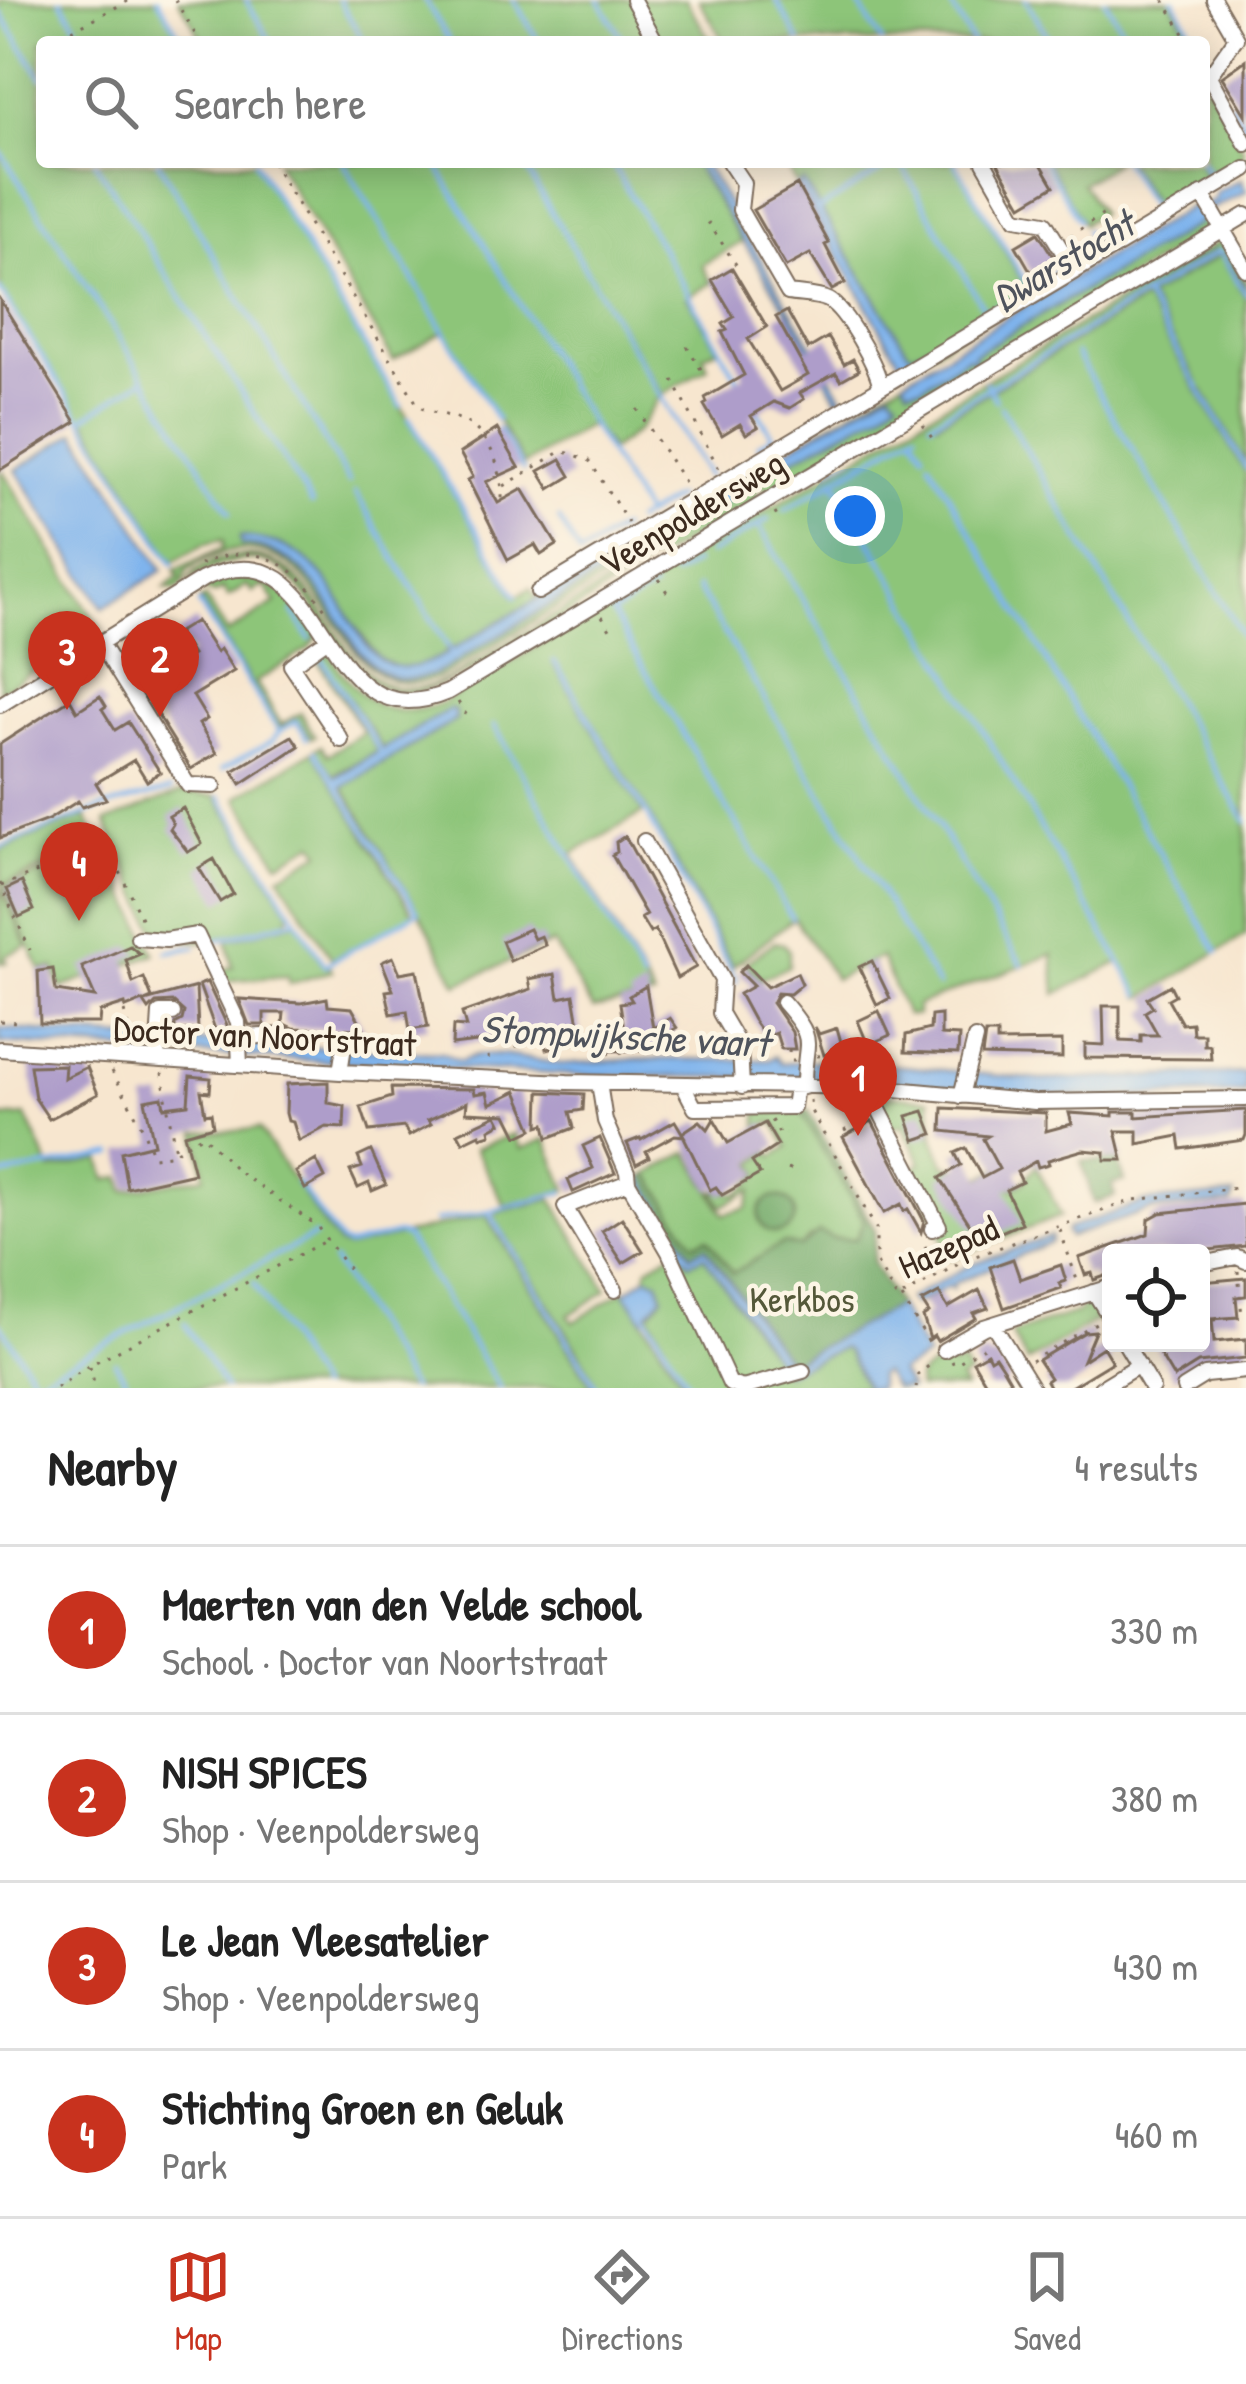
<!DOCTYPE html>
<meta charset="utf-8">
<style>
body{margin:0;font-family:"Patrick Hand",sans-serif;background:#f2f2f2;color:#222}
.controls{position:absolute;right:36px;bottom:36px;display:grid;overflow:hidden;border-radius:12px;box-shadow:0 6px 30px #0003}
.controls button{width:108px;height:108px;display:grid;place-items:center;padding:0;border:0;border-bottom:3px solid #e0e0e0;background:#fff;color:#222;font:60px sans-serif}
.you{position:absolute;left:855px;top:516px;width:42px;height:42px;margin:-30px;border:9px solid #fff;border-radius:50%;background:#1a73e8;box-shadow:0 0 0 18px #1a73e833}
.badge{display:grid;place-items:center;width:78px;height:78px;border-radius:50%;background:#c8321e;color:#fff;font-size:39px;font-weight:700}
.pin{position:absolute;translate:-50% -99px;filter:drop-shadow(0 3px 6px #0008)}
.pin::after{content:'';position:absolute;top:63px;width:42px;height:36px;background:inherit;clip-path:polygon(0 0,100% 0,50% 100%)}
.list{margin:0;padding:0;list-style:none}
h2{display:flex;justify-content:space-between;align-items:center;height:156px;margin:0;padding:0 48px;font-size:51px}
h2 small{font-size:39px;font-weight:400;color:#767676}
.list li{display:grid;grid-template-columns:78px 1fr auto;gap:36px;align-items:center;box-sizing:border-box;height:168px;padding:0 48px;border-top:3px solid #e0e0e0}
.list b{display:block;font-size:45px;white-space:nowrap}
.list p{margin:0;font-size:39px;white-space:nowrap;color:#767676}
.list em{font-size:39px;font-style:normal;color:#767676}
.icon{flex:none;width:66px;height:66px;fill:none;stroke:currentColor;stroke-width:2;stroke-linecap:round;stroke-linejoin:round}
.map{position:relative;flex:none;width:1246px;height:1388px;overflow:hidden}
.search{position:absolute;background:#fff;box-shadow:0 6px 30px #0003;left:36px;right:36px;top:36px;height:132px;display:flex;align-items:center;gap:30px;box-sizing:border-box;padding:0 42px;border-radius:12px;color:#767676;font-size:45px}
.sheet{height:828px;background:#fff}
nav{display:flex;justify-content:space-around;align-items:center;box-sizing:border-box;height:168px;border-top:3px solid #e0e0e0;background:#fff;font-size:33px;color:#767676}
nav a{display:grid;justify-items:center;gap:6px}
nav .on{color:#c8321e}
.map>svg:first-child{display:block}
</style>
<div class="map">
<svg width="1246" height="1388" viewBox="0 0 1246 1388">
<rect width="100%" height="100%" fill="#fcf5e5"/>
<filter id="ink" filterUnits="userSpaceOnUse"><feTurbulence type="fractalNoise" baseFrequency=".00833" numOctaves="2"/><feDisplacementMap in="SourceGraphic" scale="24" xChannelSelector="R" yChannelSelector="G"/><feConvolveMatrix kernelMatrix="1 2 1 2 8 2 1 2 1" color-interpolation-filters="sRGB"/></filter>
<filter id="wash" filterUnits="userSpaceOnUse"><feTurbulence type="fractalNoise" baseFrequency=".004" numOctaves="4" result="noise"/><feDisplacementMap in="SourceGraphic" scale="48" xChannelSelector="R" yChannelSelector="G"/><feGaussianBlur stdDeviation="2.7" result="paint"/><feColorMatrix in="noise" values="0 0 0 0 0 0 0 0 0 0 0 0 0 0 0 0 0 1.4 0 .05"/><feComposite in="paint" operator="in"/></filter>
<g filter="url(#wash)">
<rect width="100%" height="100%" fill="#f7e6cf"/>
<path fill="#8dc579" stroke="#64784c" stroke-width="3" fill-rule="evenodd" d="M0,0H158L183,42H42V162H255L515,597L531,588L536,597L622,545L629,559L626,566L446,674C341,723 344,564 256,551C229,547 208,556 187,570L182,585L175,590L165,588L179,577L175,570L223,548V540L205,544L173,562L87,422L82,419L0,290ZM241,537L306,559L378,658L399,668H421L618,552L615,561L602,574L434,674C356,693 352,625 314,579C295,556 266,550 241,537Z
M179,0H686L711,42H204Z
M699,0H1170L1195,42H724Z
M1204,79L1243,150L1241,160L1219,173L1208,169L1203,162Z
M276,162H693L742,242L702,265L712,283L687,297L718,348L703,356L708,367L662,395L558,223L660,396L638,430L611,450L591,424L524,465L445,331L393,360Z
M791,162H955L1025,286L1020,293L1064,267L1067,271L897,372H886L946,336L913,353L908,351L803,182L797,185L790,174L796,169Z
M1047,162H1116L1082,183L1100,213L1083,224Z
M1127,162H1198L1205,178L1156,207Z
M1195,204L1203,206L1189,207L908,388L921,387L968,357L973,359L974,354L1198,224L1205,212L1210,223L1205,232L771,491L764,488L753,470ZM898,398L883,411L762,475L757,468Z
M1219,242C1233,248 1246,273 1246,288L1225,254L1215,250L931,422H938L1144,300L1246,473V935L1142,998L1120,962L1056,994L1053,954L917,1005V1015H906L881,957L835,979L794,918L733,966L648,812L555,661L553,663L643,813L572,854L654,997L593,1009L553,943L457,984L422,917L343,787L456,720L455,712L450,710L383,749L319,654L378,752L333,775L315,749L321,746L328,755L363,732L313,653L328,651C356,698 385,725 442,703Z
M1220,255L1246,298V463L1148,297Z
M3,471L100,629L0,691V473Z
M746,473L757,491L756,500L655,560H647L641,568C597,595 451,694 409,693C307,691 326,496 188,581C195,568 212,561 227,558C343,533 325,738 450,678L630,570L635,557L628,537ZM741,477L749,484L746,489L673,536L645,545L640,537Z
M230,578C275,577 294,600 318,635L310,648L256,682L281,724L301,713L315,736L311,738L298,720L279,728L200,601L205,598L228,633L276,603L264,585L253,592L247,585L228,597L223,589L214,594L199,588Z
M313,751L414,915L332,959L280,876L321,852L314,843L279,863L237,797Z
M182,792L216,796L290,912L287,921L206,942L158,936L106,822Z
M86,816L99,846L2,885L0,850Z
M105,848L155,954L61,988L54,968L40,969L4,888Z
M0,888L27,946L5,956L7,962L0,963Z
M297,921L324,966L329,965L332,971L289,984L288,976L223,981L219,971L233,967L227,940Z
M774,942L784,944L789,951V966L761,979L746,963Z
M891,1095L930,1099L934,1138L945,1165L955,1167L965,1185L998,1169L1012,1189L1024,1182L1036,1165L1061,1216L950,1259L913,1169L922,1163L903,1125L892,1128L877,1099Z
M758,1112H801L864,1220L857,1239L810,1237L800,1247L782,1244L733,1274L707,1238L693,1244L649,1174L688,1152L724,1214L747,1208L752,1190L723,1206L713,1191L738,1194L760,1175L754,1163L770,1152L774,1156L788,1147L774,1122L758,1126Z
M26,1116L51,1170L101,1159L107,1180L121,1177L125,1191L205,1176L197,1133L259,1129L327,1230L339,1245L348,1248L486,1215L593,1388H0V1118Z
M514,1134L521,1149L546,1139L567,1190L505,1206L475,1149Z
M552,1199L607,1290L568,1316L574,1322L624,1290L687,1388H598L579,1351L494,1218L498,1212Z
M677,1250L690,1263L704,1255L784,1373L842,1348L847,1350L866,1388H689L649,1314L660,1301L659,1281L646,1277L648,1267Z
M1083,1304L1091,1305L1099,1319L1027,1362L1011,1334L1079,1312Z
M947,1357L953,1367L962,1362L969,1375L960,1380L965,1388H917L919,1375Z"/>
<path fill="#72aa69" stroke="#566a44" stroke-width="3" d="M808,1110L875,1230L873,1263L898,1306L789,1363L706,1248L692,1256L643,1178L649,1174L693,1244L707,1238L733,1273L783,1243L800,1247L819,1232L832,1238L856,1239L864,1220L801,1112Z
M1118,1160L1125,1181L1112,1184L1115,1196L1094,1203L1081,1161Z
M759 1215a18 18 0 1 1 36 0a18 18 0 1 1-36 0Z"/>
<path fill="#7fb4ed" stroke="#5d6f86" stroke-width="3" d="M693,162H703L843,397L838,400L787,311Z
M1241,180L1246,192L1205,212L1198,224L974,354L975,361L968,357L921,387L908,388L903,380L1190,207H1202L1214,200L1217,192Z
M803,181L908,351L913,353L947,337L901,364L797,185Z
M890,390L898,398L883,411L761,476L757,467Z
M76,432L163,570L103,608L16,470Z
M741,477L749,484L746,489L674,536L645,545L640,536Z
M240,537C271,539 295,547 318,570C362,615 364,701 447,653L446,644L453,649L618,552L623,557L602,574C560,599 518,624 476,649C458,660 442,674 420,678C337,694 346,550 241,545Z
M450,709L455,711L456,720L339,789L332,779Z
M0,1028L137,1039L442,1053L460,1061L476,1055H503L561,1064L640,1059L770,1060L775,1056L782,1063L809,1061L902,1066L1041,1080L1246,1073V1093L1103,1097L1024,1095L869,1079L572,1075L0,1043Z
M643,1178L691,1255L705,1247L789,1363L898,1306L927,1357L900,1372L909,1388H894L883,1372L878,1375V1388H866L847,1351L842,1348L785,1373L704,1256L690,1263L677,1250L637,1181Z
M1234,1195L1231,1203L1150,1210L1069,1237L1066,1233L1067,1229L1145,1202Z
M1051,1236V1242L954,1283L952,1289L949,1286L914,1305L908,1299L974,1263Z
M648,1276L659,1281L663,1296L643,1319L625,1292Z"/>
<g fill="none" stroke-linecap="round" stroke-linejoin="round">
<path stroke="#7fb4ed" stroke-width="4.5" d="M61,0L76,24
M158,0L184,42
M246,0L271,42
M339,0L364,42
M425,0L450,42
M514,0L539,42
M599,0L624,42
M776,0L800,42
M856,0L882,42
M948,0L972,42
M1026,0L1051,42
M1105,0L1130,42
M1174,0L1189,26
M0,12L42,78
M79,30L86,42
M1231,103L1246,127
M0,151L230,512
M95,162L312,504
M158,162L349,482
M255,162L401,406
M343,162L497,420
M435,162L645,515
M522,162L708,476
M611,162L738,379
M900,162L986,313
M955,162L1029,288
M1044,162L1079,220
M1123,162L1154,212
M1201,162L1211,179L1240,162
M819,209L895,162
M1139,221L1211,179
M1086,231L1096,246L1121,232
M1082,256L1096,246
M0,290L173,564
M1022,292L1063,268
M1145,297L1246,468
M958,329L1007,300
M1076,354L1246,642
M986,383L996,400
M1001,407L1246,821
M757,410L773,436L758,445
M409,418L516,596
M82,419L143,380
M931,422L1219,251L1246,294
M498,429L523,470
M913,433L924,452
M929,461L1218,952
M834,480L1140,995
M355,492L448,647
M785,510L917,431
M559,519L580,555L621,528
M635,521L676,497
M759,526L1022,965
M710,554L769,519
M673,576L695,563
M653,588L612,614L792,918
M697,588L938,986
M199,604L279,732L296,721L307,738
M293,612L310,639
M321,657L380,751
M554,661L646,813L737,981
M494,725L643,981
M222,769L272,741L279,732
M220,796L325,965L418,912L315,751
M0,847L102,808L171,790
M207,943L294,920
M167,952L196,947
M0,1176L114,1154
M297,1183L341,1243L348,1246L397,1234L406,1237L500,1388
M489,1212L564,1192
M435,1221L489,1212L597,1388
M333,1261L411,1388
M254,1284L318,1388
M646,1315L691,1388
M0,1324L35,1380L314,1236
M185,1324L225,1388
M115,1362L131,1388"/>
</g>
<g id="blocks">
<path fill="#ae9dca" d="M1246,60V116L1222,77Z
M997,162H1040L1054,186L1022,205Z
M797,185L829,243L825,245L845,283L832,290L810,254L786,267L753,210Z
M1038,233L1054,258L1031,272L1016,246Z
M732,268L767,327L748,339L780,391L808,375L776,317L787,311L808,349L828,337L844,364L853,359L859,370L841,380L836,373L800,393L804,399L790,408L774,402L751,416L758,427L746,434L740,424L722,435L704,405L707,403L705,398L744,375L722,332L727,330L723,324L734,317L712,280Z
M0,300L76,422L0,470Z
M497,429L519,467L486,482L498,503L523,489L557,545L541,555L535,545L508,560L468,480L473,477L460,453Z
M561,459L571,476L550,489L539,471Z
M196,621L216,652L220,649L234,671L193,696L207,719L199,724L217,753L191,769L142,690L151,688L141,671L156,662L149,650L160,643L174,666L192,655L178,632Z
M100,696L106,706L102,709L115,730L128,722L160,772L147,781L134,760L96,783L106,799L82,807L78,801L48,820L0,838V744L70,699L77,711Z
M292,736L299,746L241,784L233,771Z
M183,808L202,844L188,852L170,829L173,824L169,816Z
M625,836L696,967L677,978L655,930L650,933L641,918L646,915L612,855L617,852L616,842Z
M214,859L233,894L220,902L199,868Z
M22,882L34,910L19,917L7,889Z
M529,929L534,939L541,936L545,945L510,961L502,941Z
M130,946L140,954L126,960L133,983L144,978L152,998L145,1001L196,987L198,1030L175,1031V1024L182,1020L184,1012L173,1002L156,1003L149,1010L143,1001L126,1008L125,1004L100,1012L99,1023H40L38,971L53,969L56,991L95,997L82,967Z
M393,957L400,973L417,970L428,1027L410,1030L407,1011L391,1014L386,991L393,990L382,962Z
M872,961L890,998L877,1005L859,967Z
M746,965L767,987L797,973L802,984L790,994L777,993L772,1003L792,1032L795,1049H781L776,1033L765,1037L753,1020L739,994L753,986L739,972Z
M555,974L559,998L574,995L582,1042L546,1049L544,1040L517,1046L513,1027L492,1030L494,1040L452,1045L453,1026L466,1027L462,1013L531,989L529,979Z
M207,982L227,1025V1030L216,1032L199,985Z
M1170,985L1175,995L1168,999L1182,1024L1192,1023L1193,1034H1204V1045H1210L1211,1059L1085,1058V1044L1104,1045L1103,1006H1120V1041L1141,1042V1035H1158L1145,1012L1153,1007L1147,998Z
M646,986L653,1028L670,1018L677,1028L673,1030L674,1050L606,1051L604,1031L624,1029L620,1003L632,1001L629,996Z
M327,998L328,1006L352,1008L364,1029L294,1028L283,1023L284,1013H264V1025H249L239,999L301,1003Z
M879,1011L890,1035L868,1045L858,1021Z
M941,1015V1035L959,1036L958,1054L905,1052L906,1035L930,1029L931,1016Z
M815,1027L819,1034L837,1028L843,1049L824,1055Z
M985,1034H997V1042L1062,1041V1058L982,1056Z
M65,1065L64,1078L87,1067L98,1094L49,1119L35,1098L30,1066Z
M190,1076L211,1078L210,1092L201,1091L205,1114L211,1113L213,1126L184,1134L194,1173L127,1188L121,1152L154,1144L145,1100L162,1097L164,1107L188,1104Z
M328,1082V1103L345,1106L344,1128L326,1127L299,1141L293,1122L288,1121L286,1113L287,1084Z
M391,1088L474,1089L475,1094L487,1092L490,1104L517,1091L533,1129L518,1136L507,1114L466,1112L467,1102L428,1120L431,1124L409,1136L404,1127L369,1131L361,1107L392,1097Z
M540,1092L584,1094L583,1110L570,1112L574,1128L548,1138L545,1124L539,1126Z
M943,1108L1046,1113V1131L1072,1124L1069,1113L1113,1116V1112H1136V1117L1246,1110V1135L1244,1140L1181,1149L1179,1136L1138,1144V1131H1116L1123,1160H1105V1152L1083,1150L1048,1160L1049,1164L1038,1167L1036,1161L1017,1172L1022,1182L1006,1190L1022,1223L985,1239L980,1226L973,1229L940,1178L961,1165L955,1153L966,1148L982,1178L999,1169L983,1139L988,1136L942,1131Z
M924,1111L933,1134L915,1140L907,1116Z
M497,1115L501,1123L490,1129L491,1134L481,1137L480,1134L463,1142L458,1133Z
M714,1119L728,1143L765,1123L778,1145L752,1162L760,1174L722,1195L716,1187L710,1190L682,1133L700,1121L708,1129Z
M675,1121L684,1136L675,1135L646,1151L649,1157L636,1164L627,1143L640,1138L641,1140Z
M872,1121L924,1221L921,1232L908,1209L904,1211L901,1204L884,1213L843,1137Z
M600,1138L615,1173L573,1192L568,1180L593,1168L583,1146Z
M371,1151L386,1185L372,1191L369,1183L358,1188L350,1171L362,1167L358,1157Z
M316,1160L325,1178L305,1189L296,1172Z
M1245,1204L1246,1246L1181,1253H1111V1274L1094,1280L1092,1273L1085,1275L1079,1258L1148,1234L1149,1219L1160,1213Z
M622,1218L643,1251L623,1263L602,1231Z
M1013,1259L1020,1279L1061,1265L1066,1281L1059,1283L1061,1288L1004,1308L990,1267Z
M1246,1278V1296L1236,1297L1238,1317L1212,1319L1214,1342L1246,1339V1358L1198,1363L1174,1378L1153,1343H1201V1282Z
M979,1290L988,1308L973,1313L976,1318L937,1341L934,1336L930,1339L923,1317L929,1313L922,1302L939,1293L948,1308Z
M1095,1331L1083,1360L1103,1347L1112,1362L1069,1388H1050L1046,1381L1050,1378L1038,1360L1085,1332Z
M987,1353L990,1359L995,1356L1003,1368L1010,1380L1005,1383L1008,1388H989L973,1361Z"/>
</g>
</g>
<g filter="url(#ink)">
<use href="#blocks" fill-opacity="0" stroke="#7d6c5c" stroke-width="3"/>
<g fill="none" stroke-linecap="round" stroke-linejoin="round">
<g stroke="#7d6c5c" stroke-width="18">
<path id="minor" d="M633,0L656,42
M1214,0L1236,38L1209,76L1246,144
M729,162L743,183L740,210L788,293C800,295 818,295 828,300C845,309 878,367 880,385
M984,162L1016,218L1045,223L1074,270
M1202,194L1246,269
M538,592L1246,169
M328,639L291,665L341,740
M100,643L188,785L214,786
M0,705L203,579C336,518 313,749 448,692L1246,215
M644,841L722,980L720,1013L740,1047L742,1087
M138,938L166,940L197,935L238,1022L240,1065
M783,1002C820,1044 803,1039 804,1087
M241,1037L285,1035
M0,1049L340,1072L567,1082L873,1087L1035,1102L1246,1099
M157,1060L160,1013H173
M340,1072L345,1040H365
M599,1083L605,1121L627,1172L628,1182L669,1252L730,1384L743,1388L803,1371
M683,1085L695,1108L793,1107L796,1087
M873,1087V1098L939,1226L932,1229
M961,1096L975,1039
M1201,1264L1237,1257L1246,1261
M615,1290L565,1207L628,1182
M1094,1292L1111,1319
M994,1326L1032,1388
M1125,1343L1152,1388
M944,1350L984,1327L1111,1287
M1101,1388L1139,1365
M1184,1388L1205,1375L1246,1371"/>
</g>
<path stroke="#7d6c5c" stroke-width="3" stroke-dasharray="3 9" stroke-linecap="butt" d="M175,0L200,42
M1164,0L1189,42
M72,30L130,0
M272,162L419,407C433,414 453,415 466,422C492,438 503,472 502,500
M708,222L737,266
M1070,236L1107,212
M687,346L702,371
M673,380L720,471
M637,409L688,488
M923,425L932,438
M504,486L562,451L589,460L628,523
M775,513L780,522
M200,565C254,538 296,563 326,611
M628,568L633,561L630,550
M659,579L668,594
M602,616L610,629
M458,702L469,719
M0,883L30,950
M1,886L108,845L144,925
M124,1012L134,1044
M0,1021L18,1022
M602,1034L604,1054L634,1051
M214,1037H227
M319,1039L330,1040
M487,1044L489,1066
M188,1048L190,1031
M789,1050L790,1061H795
M817,1056L835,1055
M112,1071L143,1129L153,1157L169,1155L203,1135L238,1172L316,1225L353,1275
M162,1073L175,1151
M810,1100L811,1111L876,1229V1261L897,1299L967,1259L1133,1200L1246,1187
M771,1120L780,1135L776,1137
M844,1131L863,1121L858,1113L866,1109
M789,1171L791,1163
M1060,1230L1078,1283
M925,1246L939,1271
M1238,1271L1242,1317
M902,1298L931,1346
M1201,1321L1246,1317
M952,1361L954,1365L988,1344
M1031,1361L1096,1323
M90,1367L95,1388
M56,1388L90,1365L327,1240
M916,1388L918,1374L934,1362"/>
<use href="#minor" stroke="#fff" stroke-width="14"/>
</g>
</g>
<g text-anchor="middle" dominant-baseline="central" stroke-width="9" stroke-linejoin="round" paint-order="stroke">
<g font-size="36" fill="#3b2a1e" stroke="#fcf5e5">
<text transform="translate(691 512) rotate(-31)">Veenpoldersweg</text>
<text transform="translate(265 1035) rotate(3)">Doctor van Noortstraat</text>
<text transform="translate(948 1246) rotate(-24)">Hazepad</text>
</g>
<g font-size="36" fill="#545839" stroke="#fcf5e5">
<text x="802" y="1298">Kerkbos</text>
</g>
<g font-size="39" font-style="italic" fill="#4f535c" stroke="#fcf5e5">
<text transform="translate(1063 260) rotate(-31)">Dwarstocht</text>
<text transform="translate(625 1035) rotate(3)">Stompwijksche vaart</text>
</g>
</g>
</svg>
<div class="controls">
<button><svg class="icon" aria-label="locate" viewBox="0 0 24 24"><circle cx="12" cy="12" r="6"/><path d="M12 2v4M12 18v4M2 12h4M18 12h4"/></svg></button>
</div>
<div class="you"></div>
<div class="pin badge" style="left:858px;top:1136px">1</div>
<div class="pin badge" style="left:160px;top:717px">2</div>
<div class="pin badge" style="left:67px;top:710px">3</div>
<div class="pin badge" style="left:79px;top:921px">4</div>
<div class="search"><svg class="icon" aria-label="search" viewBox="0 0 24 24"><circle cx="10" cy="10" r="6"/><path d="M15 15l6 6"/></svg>Search here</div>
</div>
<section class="sheet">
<h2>Nearby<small>4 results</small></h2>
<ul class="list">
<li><span class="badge">1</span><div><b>Maerten van den Velde school</b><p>School · Doctor van Noortstraat</p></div><em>330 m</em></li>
<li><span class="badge">2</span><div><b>NISH SPICES</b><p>Shop · Veenpoldersweg</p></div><em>380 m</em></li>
<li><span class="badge">3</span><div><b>Le Jean Vleesatelier</b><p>Shop · Veenpoldersweg</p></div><em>430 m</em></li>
<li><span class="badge">4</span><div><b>Stichting Groen en Geluk</b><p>Park</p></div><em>460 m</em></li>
</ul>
</section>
<nav>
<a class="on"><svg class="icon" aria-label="map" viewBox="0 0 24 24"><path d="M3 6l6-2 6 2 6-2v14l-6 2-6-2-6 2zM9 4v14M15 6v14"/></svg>Map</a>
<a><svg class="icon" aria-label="directions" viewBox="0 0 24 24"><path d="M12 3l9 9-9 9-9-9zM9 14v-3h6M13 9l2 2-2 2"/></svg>Directions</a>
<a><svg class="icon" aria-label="saved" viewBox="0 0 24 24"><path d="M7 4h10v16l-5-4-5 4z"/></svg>Saved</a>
</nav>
